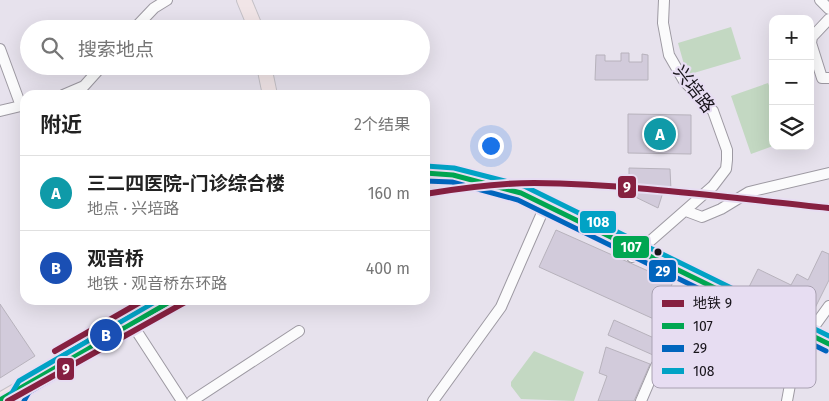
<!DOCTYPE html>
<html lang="zh">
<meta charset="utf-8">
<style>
body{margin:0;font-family:"Fira Sans","Noto Sans SC",sans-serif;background:#f2f2f2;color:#222}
.controls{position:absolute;right:15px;top:15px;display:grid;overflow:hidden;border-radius:10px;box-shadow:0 5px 20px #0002}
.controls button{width:45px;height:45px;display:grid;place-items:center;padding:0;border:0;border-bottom:1px solid #e0e0e0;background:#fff;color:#222;font:25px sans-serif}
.you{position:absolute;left:490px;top:145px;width:18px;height:18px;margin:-12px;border:4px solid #fff;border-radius:50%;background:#1a73e8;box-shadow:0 0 0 8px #1a73e833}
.badge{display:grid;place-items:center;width:32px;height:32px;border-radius:50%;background:#db2777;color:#fff;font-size:16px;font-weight:700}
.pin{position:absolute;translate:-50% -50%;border:2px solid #fff;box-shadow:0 1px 5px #0006}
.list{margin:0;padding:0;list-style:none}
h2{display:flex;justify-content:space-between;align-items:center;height:65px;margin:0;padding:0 20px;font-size:21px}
h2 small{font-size:16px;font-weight:400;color:#767676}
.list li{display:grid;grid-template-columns:32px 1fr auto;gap:15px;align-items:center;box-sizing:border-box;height:75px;padding:0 20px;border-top:1px solid #e0e0e0}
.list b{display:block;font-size:19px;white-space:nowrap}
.list p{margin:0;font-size:16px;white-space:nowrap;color:#767676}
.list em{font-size:16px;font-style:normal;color:#767676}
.icon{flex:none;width:28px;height:28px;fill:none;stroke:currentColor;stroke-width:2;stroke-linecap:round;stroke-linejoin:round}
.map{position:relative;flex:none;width:829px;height:401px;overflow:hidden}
.search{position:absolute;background:#fff;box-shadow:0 5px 20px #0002;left:20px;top:20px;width:410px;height:55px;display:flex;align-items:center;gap:12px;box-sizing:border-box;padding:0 18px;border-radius:28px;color:#767676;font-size:19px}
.panel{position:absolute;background:#fff;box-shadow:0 5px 20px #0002;left:20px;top:90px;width:410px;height:215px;border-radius:15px}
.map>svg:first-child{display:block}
</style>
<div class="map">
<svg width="829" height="401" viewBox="0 0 829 401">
<rect width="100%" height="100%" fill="#e7e2ed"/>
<path fill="#c3d8c2" d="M731,27L741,59L687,75L678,43Z
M768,83L773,96V146L751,154L731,96Z
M534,351L584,372L574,401L521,399L511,386V382Z"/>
<path fill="#d2cbdb" stroke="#b7b2bc" d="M621,53H629V62H642V54L648,55V80H595L596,55H605V61H621Z
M628,114L691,115V154L628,153Z
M629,168L670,169L671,190L664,189L658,208L621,190L629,185Z
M556,230L673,282L656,320L539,267Z
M822,251L829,254V280L810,318L749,287L758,269L791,285L797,274L808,280Z
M0,304L35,356L0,378Z
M614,320L654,338L659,327L665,330L653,355L608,335Z
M606,347L650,364L634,401H598L607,376L599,373Z"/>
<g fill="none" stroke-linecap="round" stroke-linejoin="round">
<g stroke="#9d99a2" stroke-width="12">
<path id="minor" d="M820,0L829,9
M829,19L812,37L811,43L822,78H829
M134,29L154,8L167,0
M0,49L21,106
M63,95L84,86L102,66
M0,111L25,105
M686,211L702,217L721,209L749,192L829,173
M632,257L713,186L726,169L727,160V150L713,111L684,81L669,55L663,23L664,0
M132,324L182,401
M192,401L299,331
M433,401L501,307L542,213
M641,401L656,366
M787,401L794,363L801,341L808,335L829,306"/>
</g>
<g stroke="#c4c1c7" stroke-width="16">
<path id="major" d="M244,0L256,29
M264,66L270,95
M425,173L453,175L521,193L829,344
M0,400L173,300"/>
</g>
<use href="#minor" stroke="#fbfbfc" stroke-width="10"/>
<use href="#major" stroke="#f1e5e7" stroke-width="14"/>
<g stroke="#e7ddf2" stroke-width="9">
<path id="bus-1" d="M425,173L453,175L521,193L829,344
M0,400L173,300"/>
</g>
<g stroke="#e7ddf2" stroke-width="9">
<path id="bus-2" d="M425,181L452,182L518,200L826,351
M24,401L29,392L177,306"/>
</g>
<g stroke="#e7ddf2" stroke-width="9">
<path id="bus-3" d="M426,166L454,168L524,186L829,336
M9,398L19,381L158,300"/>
</g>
<use href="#bus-1" stroke="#00a651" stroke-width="5"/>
<use href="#bus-2" stroke="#0065bd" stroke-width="5"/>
<use href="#bus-3" stroke="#01a2c5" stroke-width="5"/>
<g stroke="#e7ddf2" stroke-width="10">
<path id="metro-1" d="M425,194C461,188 498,183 534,183C633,184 731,198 829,208
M55,351L144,300
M8,401L189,300"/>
</g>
<use href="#metro-1" stroke="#862041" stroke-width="6"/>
</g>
<circle fill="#18141b" stroke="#e7ddf2" stroke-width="2" cx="658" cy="252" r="4.5"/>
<g text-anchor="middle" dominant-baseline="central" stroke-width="4.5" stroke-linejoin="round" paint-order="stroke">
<g font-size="18" fill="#18141b" stroke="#e7ddf2">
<text transform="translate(694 89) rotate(52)">兴培路</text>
</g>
</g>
<rect x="652" y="286" width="164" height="102" rx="8" fill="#e7ddf2" stroke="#a9a1b2" stroke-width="1"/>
<rect x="662" y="300" width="22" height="7" fill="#862041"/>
<rect x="662" y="323" width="22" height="6" fill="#00a651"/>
<rect x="662" y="345" width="22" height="7" fill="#0065bd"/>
<rect x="662" y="368" width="22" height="6" fill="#01a2c5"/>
<g font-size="14" fill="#18141b">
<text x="693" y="308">地铁 9</text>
<text x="693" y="331">107</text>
<text x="693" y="353">29</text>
<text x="693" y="376">108</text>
</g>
<g stroke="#e7ddf2" stroke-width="2">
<rect x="617" y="175" width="20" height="24" rx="5" fill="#862041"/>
<rect x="579" y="210" width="38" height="24" rx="5" fill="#01a2c5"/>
<rect x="612" y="235" width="38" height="24" rx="5" fill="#00a651"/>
<rect x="648" y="259" width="29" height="24" rx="5" fill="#0065bd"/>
<rect x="56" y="357" width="19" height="24" rx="5" fill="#862041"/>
</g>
<g font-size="14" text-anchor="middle" font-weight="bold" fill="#fff">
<text x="627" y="192">9</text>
<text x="598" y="227">108</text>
<text x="631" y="252">107</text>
<text x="663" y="276">29</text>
<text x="66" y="374">9</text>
</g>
</svg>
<div class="controls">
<button>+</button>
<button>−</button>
<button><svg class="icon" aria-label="layers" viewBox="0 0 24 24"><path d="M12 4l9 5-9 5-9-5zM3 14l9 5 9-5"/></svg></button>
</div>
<div class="you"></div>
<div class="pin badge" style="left:660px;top:134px;background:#0f9aa8">A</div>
<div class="pin badge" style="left:106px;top:335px;background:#1a4fb4">B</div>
<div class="search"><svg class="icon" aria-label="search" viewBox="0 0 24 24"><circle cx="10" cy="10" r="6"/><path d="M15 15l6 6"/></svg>搜索地点</div>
<section class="panel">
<h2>附近<small>2个结果</small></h2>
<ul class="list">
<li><span class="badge" style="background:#0f9aa8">A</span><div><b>三二四医院-门诊综合楼</b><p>地点 · 兴培路</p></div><em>160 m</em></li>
<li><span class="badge" style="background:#1a4fb4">B</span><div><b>观音桥</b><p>地铁 · 观音桥东环路</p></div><em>400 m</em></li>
</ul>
</section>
</div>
